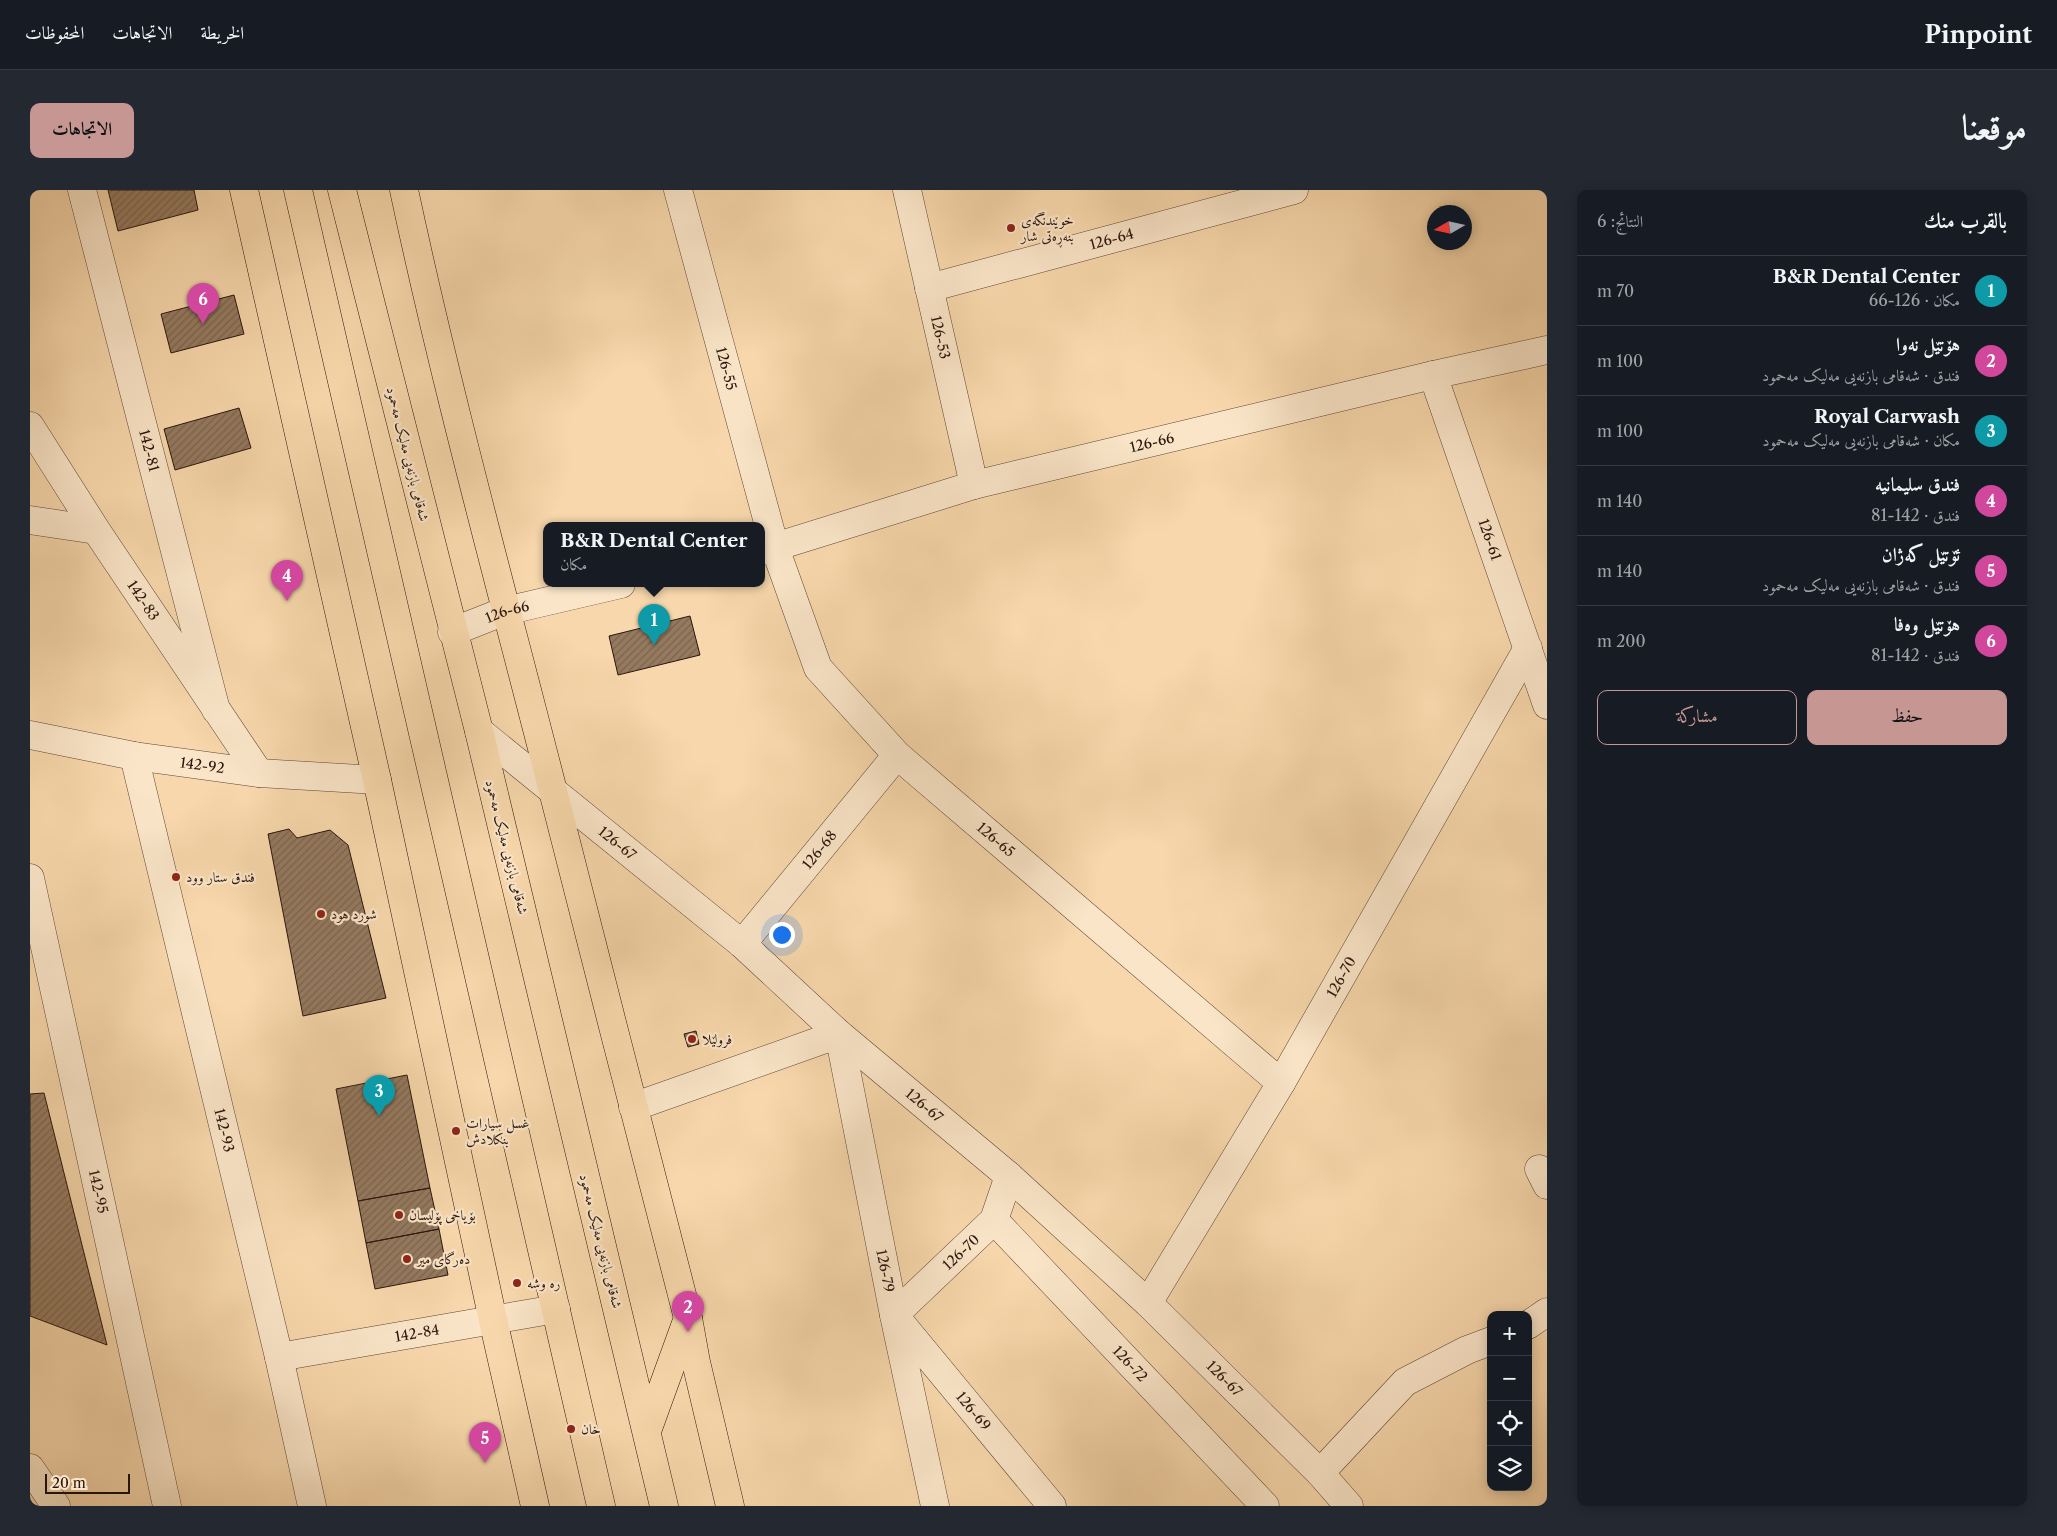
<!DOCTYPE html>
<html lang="ar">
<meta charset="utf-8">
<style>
body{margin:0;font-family:"Libre Caslon Text",Amiri,serif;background:#242831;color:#f1f3f6;direction:rtl}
.controls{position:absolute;right:15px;bottom:15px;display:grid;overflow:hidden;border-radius:10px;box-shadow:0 2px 12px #0003}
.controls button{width:45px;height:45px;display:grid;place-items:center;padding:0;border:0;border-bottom:1px solid #363941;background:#171b24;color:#f1f3f6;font:25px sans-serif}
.compass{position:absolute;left:1397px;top:15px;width:45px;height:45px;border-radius:50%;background:#171b24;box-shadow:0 2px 12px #0003;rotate:261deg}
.scale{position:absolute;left:15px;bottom:12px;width:85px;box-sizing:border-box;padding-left:5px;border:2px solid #2b160e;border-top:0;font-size:14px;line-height:18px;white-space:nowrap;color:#2b160e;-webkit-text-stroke:4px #fae5c8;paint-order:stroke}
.you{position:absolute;left:751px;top:744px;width:18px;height:18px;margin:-12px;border:4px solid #fff;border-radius:50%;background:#1a73e8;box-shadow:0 0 0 8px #1a73e833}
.badge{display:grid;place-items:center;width:32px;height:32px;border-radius:50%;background:#c59692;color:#fff;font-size:16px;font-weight:700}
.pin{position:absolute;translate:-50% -41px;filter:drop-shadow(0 1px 2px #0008)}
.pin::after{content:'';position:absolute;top:26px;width:18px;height:15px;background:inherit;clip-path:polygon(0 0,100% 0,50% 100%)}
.popup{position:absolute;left:513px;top:332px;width:222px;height:65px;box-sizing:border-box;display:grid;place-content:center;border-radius:10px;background:#171b24;filter:drop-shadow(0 1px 4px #0005);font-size:16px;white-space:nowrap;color:#9ea1a6}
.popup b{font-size:19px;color:#f1f3f6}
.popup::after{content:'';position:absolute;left:50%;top:100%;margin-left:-10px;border:10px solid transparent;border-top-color:#171b24}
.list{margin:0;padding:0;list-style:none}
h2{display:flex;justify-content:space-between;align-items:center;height:65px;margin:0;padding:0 20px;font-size:21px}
h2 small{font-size:16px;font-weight:400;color:#9ea1a6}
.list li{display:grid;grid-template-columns:32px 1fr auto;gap:15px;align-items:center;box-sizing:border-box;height:70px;padding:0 20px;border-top:1px solid #363941}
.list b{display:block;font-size:19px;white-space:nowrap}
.list p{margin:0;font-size:16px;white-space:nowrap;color:#9ea1a6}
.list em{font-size:16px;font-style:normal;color:#9ea1a6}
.actions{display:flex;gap:10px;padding:15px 20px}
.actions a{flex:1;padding:11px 0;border:1px solid #c59692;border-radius:10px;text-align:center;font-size:18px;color:#c59692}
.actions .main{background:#c59692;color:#111}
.icon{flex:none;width:28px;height:28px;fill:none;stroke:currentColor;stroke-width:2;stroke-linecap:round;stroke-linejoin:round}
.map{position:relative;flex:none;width:1517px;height:1316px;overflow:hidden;direction:ltr;border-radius:10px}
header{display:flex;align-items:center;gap:30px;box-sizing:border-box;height:70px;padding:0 25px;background:#171b24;border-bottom:1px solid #363941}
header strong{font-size:24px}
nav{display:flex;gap:28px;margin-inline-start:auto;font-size:18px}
.intro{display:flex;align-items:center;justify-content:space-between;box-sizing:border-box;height:120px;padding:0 30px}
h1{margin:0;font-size:35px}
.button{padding:12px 22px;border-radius:10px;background:#c59692;color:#111;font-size:18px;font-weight:700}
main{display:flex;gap:30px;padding:0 30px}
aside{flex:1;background:#171b24;border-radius:10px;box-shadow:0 2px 12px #0003}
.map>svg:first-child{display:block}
</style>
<header>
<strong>Pinpoint</strong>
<nav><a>الخريطة</a><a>الاتجاهات</a><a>المحفوظات</a></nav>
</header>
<div class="intro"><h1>موقعنا</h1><a class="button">الاتجاهات</a></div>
<main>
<aside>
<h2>بالقرب منك<small>النتائج: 6</small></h2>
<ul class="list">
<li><span class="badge" style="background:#0f9aa8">1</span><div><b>B&amp;R Dental Center</b><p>مكان · 126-66</p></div><em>70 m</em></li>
<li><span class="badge" style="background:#d1479c">2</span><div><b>هۆتێل نەوا</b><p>فندق · شەقامی بازنەیی مەلیک مەحمود</p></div><em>100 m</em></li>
<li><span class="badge" style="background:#0f9aa8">3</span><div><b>Royal Carwash</b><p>مكان · شەقامی بازنەیی مەلیک مەحمود</p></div><em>100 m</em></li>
<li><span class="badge" style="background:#d1479c">4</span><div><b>فندق سليمانيه</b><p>فندق · 142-81</p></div><em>140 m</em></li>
<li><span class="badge" style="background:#d1479c">5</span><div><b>ئۆتێل کەژان</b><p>فندق · شەقامی بازنەیی مەلیک مەحمود</p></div><em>140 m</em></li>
<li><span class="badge" style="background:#d1479c">6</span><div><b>هۆتێل وەفا</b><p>فندق · 142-81</p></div><em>200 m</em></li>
</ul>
<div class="actions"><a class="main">حفظ</a><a>مشاركة</a></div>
</aside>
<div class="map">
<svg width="1517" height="1316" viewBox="0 0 1517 1316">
<defs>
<pattern id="building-hatch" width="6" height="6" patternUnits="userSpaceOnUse" patternTransform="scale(1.25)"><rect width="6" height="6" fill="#957a60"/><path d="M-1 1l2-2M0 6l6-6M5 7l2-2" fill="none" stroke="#7a634e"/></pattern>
</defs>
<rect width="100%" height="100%" fill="#f7d7ab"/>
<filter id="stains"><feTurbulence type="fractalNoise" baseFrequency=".004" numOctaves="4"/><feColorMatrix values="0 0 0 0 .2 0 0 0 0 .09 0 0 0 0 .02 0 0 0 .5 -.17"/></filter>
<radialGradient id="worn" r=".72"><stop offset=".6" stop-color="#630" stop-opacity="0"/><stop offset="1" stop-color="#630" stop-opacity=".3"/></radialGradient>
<path fill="url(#building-hatch)" stroke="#2b160e" d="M78,0H164L168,20L88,41Z
M204,105L214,144L141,163L131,124Z
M209,218L221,258L145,280L134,239Z
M660,426L670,465L588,485L579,446Z
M259,639L267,648L300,640L318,655L356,808L273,826L238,644Z
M666,841L669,854L658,857L654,844Z
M377,885L400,998L328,1011L306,899Z
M14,903L77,1155L0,1126V904Z
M400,998L409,1039L336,1053L328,1011Z
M409,1039L418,1085L345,1099L336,1053Z"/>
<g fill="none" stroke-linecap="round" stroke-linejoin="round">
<g stroke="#5e4635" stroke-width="29">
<g id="minor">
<path id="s1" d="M52,0L186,520"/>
<path id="s2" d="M648,0L745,358L788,478L867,565L1251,893"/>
<path id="s3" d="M877,0L944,295"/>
<path id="s4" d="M899,98L1264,0"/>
<path id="s5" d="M1403,185L1517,515"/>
<path id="s6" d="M0,236L66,340L229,583"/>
<path d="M0,330L66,340"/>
<path id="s7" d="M732,361L944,295L1403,185L1517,160"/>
<path id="s8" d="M422,442L475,421L591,394"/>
<path id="s9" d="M449,541L712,754L809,844L979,986L1118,1113L1290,1283L1319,1316"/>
<path id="s10" d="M0,545L104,566L229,583L347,590"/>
<path id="s11" d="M104,566L249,1167L282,1316"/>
<path id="s12" d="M0,688L137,1316"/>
<path id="s13" d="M712,754L867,565"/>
<path id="s14" d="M603,917L809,844L864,1125L905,1316"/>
<path d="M1509,979L1517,995"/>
<path id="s15" d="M979,986L964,1030L864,1125L1022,1316"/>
<path id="s16" d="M964,1030L1235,1316"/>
<path id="s17" d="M1118,1113L1251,893L1498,458"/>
<path d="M1498,1135L1517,1122"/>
<path id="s18" d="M249,1167L526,1119"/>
<path d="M0,1278L26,1316"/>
<path d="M1290,1283L1375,1192L1437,1160L1461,1151"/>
</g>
</g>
<g stroke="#2b160e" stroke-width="29">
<path id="major" d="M214,0L347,590L463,1130L505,1316
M374,0C417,202 472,401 523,601C568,777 612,952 658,1128L666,1172L700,1316"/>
</g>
<g stroke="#2b160e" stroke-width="29">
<path id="highway" d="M268,0L571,1316
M312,0L449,541L634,1316
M617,1241L658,1128"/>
</g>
<use href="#minor" stroke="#fae5c8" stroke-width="28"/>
<use href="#major" stroke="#f7d7ab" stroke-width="28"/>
<use href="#highway" stroke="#f7d7ab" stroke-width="28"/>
</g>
<g fill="#8f2418" stroke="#fae5c8" stroke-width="2">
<circle cx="981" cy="38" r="5"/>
<circle cx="146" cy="687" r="5"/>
<circle cx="291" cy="724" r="5"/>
<circle cx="662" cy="849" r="5"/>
<circle cx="426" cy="941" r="5"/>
<circle cx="369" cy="1025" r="5"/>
<circle cx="377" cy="1069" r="5"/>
<circle cx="487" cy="1093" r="5"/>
<circle cx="541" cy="1239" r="5"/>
</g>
<g text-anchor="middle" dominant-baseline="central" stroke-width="4.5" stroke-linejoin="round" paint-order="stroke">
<g font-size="14" fill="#2b160e" stroke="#fae5c8" text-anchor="start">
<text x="991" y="30">خوێندنگەی<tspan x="991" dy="16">بنەڕەتی شار</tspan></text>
<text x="156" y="687">فندق ستار وود</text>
<text x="301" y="724">شورد هود</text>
<text x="672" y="849">فرولێلا</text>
<text x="436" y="933">غسل سيارات<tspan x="436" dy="16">بنكلادش</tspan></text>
<text x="379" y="1025">بۆیاخی پۆلیسان</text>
<text x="387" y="1069">دەرگای میر</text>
<text x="497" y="1093">ره وشه</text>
<text x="551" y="1239">خان</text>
</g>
<g font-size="14" fill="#2b160e" stroke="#fae5c8">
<text stroke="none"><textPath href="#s4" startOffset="189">126-64</textPath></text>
<text stroke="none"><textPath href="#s3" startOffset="151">126-53</textPath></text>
<text stroke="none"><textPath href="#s2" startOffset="185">126-55</textPath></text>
<text stroke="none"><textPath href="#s7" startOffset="405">126-66</textPath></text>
<text stroke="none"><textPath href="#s1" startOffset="269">142-81</textPath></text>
<text transform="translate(378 264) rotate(76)">شەقامی بازنەیی مەلیک مەحمود</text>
<text stroke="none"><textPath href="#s5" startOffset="174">126-61</textPath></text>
<text stroke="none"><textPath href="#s6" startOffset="208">142-83</textPath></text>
<text stroke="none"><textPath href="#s8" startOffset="59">126-66</textPath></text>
<text stroke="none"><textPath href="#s10" startOffset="175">142-92</textPath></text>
<text stroke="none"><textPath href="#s2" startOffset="746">126-65</textPath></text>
<text stroke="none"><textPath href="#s9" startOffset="178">126-67</textPath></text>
<text transform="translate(477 657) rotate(76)">شەقامی بازنەیی مەلیک مەحمود</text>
<text stroke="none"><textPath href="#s13" startOffset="122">126-68</textPath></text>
<text stroke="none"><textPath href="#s17" startOffset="379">126-70</textPath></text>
<text stroke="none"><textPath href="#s9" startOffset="582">126-67</textPath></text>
<text stroke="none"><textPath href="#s11" startOffset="385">142-93</textPath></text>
<text stroke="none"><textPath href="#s12" startOffset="321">142-95</textPath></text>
<text transform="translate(571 1051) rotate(76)">شەقامی بازنەیی مەلیک مەحمود</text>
<text transform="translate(931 1062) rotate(-43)">126-70</text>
<text stroke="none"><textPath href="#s14" startOffset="460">126-79</textPath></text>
<text stroke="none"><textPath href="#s18" startOffset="140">142-84</textPath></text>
<text stroke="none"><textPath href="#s16" startOffset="198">126-72</textPath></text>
<text stroke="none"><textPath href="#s9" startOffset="988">126-67</textPath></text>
<text stroke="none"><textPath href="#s15" startOffset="309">126-69</textPath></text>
</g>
</g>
<rect width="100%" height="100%" filter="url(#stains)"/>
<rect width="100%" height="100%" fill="url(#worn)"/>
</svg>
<div class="controls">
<button>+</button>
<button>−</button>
<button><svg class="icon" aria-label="locate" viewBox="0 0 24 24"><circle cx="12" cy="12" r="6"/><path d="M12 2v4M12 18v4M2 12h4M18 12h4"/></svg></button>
<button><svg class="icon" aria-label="layers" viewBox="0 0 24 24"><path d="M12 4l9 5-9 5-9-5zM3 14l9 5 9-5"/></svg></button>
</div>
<svg class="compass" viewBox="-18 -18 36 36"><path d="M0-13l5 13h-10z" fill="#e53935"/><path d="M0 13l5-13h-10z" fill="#9ea1a6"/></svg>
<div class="scale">20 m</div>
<div class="you"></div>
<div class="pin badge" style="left:624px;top:455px;background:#0f9aa8">1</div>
<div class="popup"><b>B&amp;R Dental Center</b>مكان</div>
<div class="pin badge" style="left:658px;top:1142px;background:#d1479c">2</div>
<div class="pin badge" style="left:349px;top:926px;background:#0f9aa8">3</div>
<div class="pin badge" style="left:257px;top:411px;background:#d1479c">4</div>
<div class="pin badge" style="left:455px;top:1273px;background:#d1479c">5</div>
<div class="pin badge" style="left:173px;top:134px;background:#d1479c">6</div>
</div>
</main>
